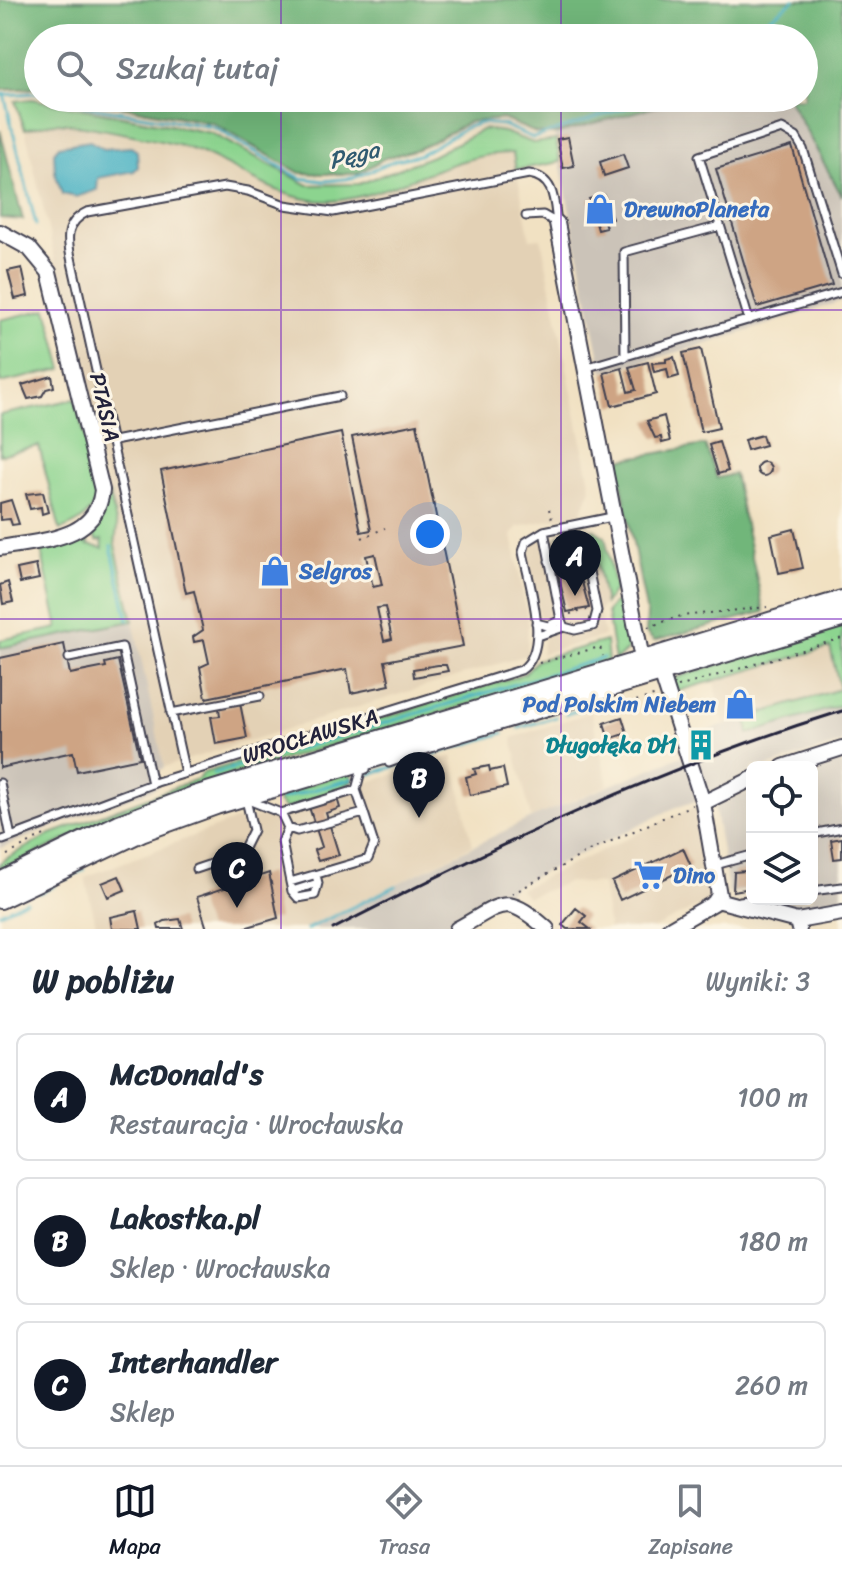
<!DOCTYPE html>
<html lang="pl">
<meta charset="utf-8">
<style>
body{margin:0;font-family:Sriracha,sans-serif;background:#f2f2f3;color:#1f2937}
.controls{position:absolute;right:24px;bottom:24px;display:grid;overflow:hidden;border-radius:12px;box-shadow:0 8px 32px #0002}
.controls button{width:72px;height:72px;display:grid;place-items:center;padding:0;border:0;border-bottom:2px solid #e0e1e3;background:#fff;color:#1f2937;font:40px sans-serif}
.you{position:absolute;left:430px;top:534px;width:28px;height:28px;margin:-20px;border:6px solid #fff;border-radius:50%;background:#1a73e8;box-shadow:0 0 0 12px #1a73e833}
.badge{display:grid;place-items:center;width:52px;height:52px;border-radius:50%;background:#111827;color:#fff;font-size:26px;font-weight:700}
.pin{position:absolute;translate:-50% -66px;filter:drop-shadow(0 2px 4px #0008)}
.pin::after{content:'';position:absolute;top:42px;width:28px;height:24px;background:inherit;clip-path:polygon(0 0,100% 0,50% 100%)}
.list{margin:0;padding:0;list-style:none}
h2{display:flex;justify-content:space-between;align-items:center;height:104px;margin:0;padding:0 32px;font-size:34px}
h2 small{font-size:26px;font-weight:400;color:#747a83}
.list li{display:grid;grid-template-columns:52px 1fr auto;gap:24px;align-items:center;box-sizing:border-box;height:128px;margin:0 16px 16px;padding:0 16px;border:2px solid #e0e1e3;border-radius:12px}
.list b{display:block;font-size:30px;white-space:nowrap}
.list p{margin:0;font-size:26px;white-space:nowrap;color:#747a83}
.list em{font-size:26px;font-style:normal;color:#747a83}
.icon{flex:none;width:44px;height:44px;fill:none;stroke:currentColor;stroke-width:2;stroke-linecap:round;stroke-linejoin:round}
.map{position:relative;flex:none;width:842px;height:929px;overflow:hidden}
.search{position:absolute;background:#fff;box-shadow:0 8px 32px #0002;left:24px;right:24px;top:24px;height:88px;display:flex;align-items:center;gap:20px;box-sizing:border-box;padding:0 28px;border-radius:44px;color:#747a83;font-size:30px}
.sheet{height:536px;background:#fff}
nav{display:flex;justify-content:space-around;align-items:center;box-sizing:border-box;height:112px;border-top:2px solid #e0e1e3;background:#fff;font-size:22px;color:#747a83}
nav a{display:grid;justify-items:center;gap:4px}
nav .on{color:#111827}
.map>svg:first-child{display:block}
</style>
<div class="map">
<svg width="842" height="929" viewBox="0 0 842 929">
<rect width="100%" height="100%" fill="#fcf5e5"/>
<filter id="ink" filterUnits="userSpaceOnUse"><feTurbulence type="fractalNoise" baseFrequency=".0125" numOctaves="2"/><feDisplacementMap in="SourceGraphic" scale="16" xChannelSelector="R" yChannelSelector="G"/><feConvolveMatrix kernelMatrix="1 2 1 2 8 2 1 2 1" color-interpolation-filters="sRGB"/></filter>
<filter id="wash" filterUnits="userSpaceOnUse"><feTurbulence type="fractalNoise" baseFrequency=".006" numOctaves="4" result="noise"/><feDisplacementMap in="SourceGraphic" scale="32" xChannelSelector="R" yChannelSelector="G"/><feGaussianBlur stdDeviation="1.8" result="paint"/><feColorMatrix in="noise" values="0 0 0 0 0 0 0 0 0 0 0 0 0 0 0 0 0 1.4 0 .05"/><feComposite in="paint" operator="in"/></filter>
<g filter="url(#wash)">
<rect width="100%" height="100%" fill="#f1e1c2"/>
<path fill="#e3d1b5" d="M58,123L193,150L240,175L309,200L329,201L373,191L484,153H513L530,239L541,238L591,488L581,513L517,527L512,536L528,622L527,655L164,767L115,545L117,527L25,129Z
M594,530L605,537L615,589L599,611L604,636L541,654L544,638L527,559L530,545L533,541Z
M830,647L840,689L724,725L714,680Z
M591,712L608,785L531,818L512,738Z
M452,756L473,845L305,929H97L85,877L238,819L239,822L251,819Z
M696,806L715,898L652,929H609L602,884L569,882L527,897L520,889Z"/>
<path fill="#cbc3b8" d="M670,98H788L842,196V301L707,344L603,372L554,134L658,106Z
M133,621L164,767L156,774L158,787L0,848V648Z
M842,705V743L765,767H752V771L696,801L674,808L513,887L502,901L445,929H304L531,818L694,751L689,737L746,718L750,734Z
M842,759V910L794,917L755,905V899H812V769Z
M752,791V890L729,893L714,804Z"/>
<path fill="#8cd48f" stroke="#577b65" stroke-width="2" d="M32,99L211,133L308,185L359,184L432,156L483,129L504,132L533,143L556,140L560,162L516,170L513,153C446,152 373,209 312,200C269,194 233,165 194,150C176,143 72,122 55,123C45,124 35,127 25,129L15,101Z
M47,309L63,369L0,383V320Z
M75,399C80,422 102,484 94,504C87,519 74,525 60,530L39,446L0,455V415Z
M110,496L117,527L115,545L133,621L0,648V640L58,628L40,545L82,535L89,544L87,545L103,548L102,540L97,541L89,529L100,517Z
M594,530L605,537L615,589L605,604L594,548L591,545L585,549L583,541L560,545L559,536Z
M621,602L628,649L615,661L607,612L614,603Z
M842,625V705L749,734L746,718L840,689L830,647L675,692L672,679Z
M606,641L608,661L605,664L218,779L96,826L0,870V863L5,859L51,834L198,779L203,773L515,677L525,673L537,660Z
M349,771L353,781L333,794L285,809L278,802V795Z"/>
<path fill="#71b67a" stroke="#4a6c5a" stroke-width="2" d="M0,0H842V196L788,98H804V38H38V88L0,90Z
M78,98H670L658,106L554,134L536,133L503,119L469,122L418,149L385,158L357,174H323L300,173L212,123Z
M0,130L23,220L0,218Z
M705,445L717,478L734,474L764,612L654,641L646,633L647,615L617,460Z"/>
<path fill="#45b0c3" stroke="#34697f" stroke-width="2" d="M90,141L104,149L131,147L137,151L138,167L134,171L98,178L97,190L76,197L62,194L55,172L54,152L59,146Z"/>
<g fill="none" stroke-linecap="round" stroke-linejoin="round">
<path stroke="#45b0c3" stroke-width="3" d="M742,38L794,0
M4,94L36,225
M0,95L38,93
M60,98L86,106L213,127L300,178L324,181L354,178L395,160L419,155L467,127L481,123L503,125L533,138L656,98
M111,546L128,620
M600,703L615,699
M566,714L589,707
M519,728L556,717
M435,754L503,733
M213,774L603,658
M370,774L424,758
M281,799L352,779
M66,879L84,870
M40,893L54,886
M0,913L26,901
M307,929L396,886"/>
</g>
<g id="blocks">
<path fill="#cea484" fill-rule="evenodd" d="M568,137L574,166L563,168L557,139Z
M792,146L832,285L757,307L716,169Z
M623,154L628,168L604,176L600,162Z
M604,195L612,219L604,221L606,228L598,230L589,199Z
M22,268L28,296L15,299L8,271Z
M701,349L719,428L701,432L683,353Z
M674,357L679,376L669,379L667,369L654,372L652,363L666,362V359Z
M648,362L656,394L612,406L604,373L622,368L628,392L636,390L629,367Z
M52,376L54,387L46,389L42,396L28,399L22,385Z
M664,416L670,441L662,443L661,437L655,438L647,421Z
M417,424L463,646L385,661L390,685L351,693L347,669L206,698L200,667L209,663L204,640L194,642L193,637L203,630L194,591L186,593L161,471L341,433L361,532L371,530L352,437ZM375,554L382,585L373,587L366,556ZM385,607L392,639L384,641L377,608Z
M762,435L765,445L747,450L744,440Z
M719,442L728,471L718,474L709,445Z
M757 469a7 7 0 1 1 14 0a7 7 0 1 1-14 0Z
M43,492L48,512L42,514L41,507L30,509L26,494Z
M11,500L19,524L12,525L10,519L0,520V503Z
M794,529L803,568L779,573L771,535Z
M36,565L39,579L20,583L17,569Z
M567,571V574L579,571L589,608L567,612L558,573Z
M8,582L13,602L3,604L0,585Z
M64,644L70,674L106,667L105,663L118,660L140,758L77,771L73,752L0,768V658Z
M438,665H446L448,671L414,677L413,669Z
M240,703L247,738L216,744L211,717L220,716L219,708Z
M622,717L627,733L609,739L604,723Z
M489,766L490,771L503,768L507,787L470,795L466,777L476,774L474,769Z
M337,798L340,808L326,813L339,855L318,861L314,850L322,847L309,807Z
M842,838V858L834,859L831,840Z
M683,848L691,866L620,900L612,882Z
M746,871L747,879H752V888L733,891L734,872Z
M269,873L278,918L241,929H207L197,897Z
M119,876L125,890L108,897L102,883Z
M576,908L586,916L581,922L590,929H567L562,925Z
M137,911L141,929H112L110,917Z
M180,919L183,929H159L158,925L165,921Z"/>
</g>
</g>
<g filter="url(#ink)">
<use href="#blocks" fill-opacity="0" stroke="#413f4f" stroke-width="2"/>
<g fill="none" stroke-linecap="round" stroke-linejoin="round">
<g stroke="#413f4f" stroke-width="11">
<path id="service" d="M526,216L543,215L557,223
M749,320L699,156L782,129L796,137L803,149L842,274
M625,357L624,252L720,226
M585,368L842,292
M114,441L340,396
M549,561L580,554L586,557L597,611L593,626L575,630L564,627L561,620L544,531L612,517
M536,623L548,626L561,620
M538,636L564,627
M69,658L122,647L152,784
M171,713L260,696
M389,763L434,747
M185,773L72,262C67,241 64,223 87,212L225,187L248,191L285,205L333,212L529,174C555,178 554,201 557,223
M0,783L11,837
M253,802L281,813L356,790L361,771L366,769
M281,813L288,828L297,831L364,813L356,790
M288,828L282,842L290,882L368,859L374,844L364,813
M812,834L842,828
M3,840L157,782L521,670C552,649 529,585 523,552L526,542L544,531
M715,865L752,855
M196,869L241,854L253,830L247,804
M290,882L292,891L318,883L316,875
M292,891L298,898L315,895L318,883
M812,891L842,887
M740,901L755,899"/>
</g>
<g stroke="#413f4f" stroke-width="18">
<path id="minor" d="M557,223L642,659L640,668
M0,232L29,248L49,272L102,490C97,541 41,540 0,548
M652,666L661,672L703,803L719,895L714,903L669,929
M783,767L842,748
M703,803L752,779
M717,900L797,921L799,929
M797,921L842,913
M457,929C503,904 504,891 547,929"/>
</g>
<g stroke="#413f4f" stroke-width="22">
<path id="secondary" d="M0,882L119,824L194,796L842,600
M0,899L141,832L216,805L842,618"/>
</g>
<path stroke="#413f4f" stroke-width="2" stroke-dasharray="2 6" stroke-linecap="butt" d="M549,509L553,522
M362,538L385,528
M570,614L587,610
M648,627L681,616L767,607
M539,663L600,647L603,656
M678,687L842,638
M617,701L618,706L657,695
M0,859L48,833
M512,894L589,851L692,805"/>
<use href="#service" stroke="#fff" stroke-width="7"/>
<use href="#minor" stroke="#fff" stroke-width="14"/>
<use href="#secondary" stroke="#fff" stroke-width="18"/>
<path stroke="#22223b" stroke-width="3" d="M333,929C499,844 664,766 842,711"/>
</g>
</g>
<path fill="none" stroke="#7b2cbf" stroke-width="2" stroke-opacity="0.55" d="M281,0V38M561,0V38M281,98V929M561,98V929M0,310H842M0,619H842"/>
<defs>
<g id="shop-bare" transform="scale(2.4)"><path d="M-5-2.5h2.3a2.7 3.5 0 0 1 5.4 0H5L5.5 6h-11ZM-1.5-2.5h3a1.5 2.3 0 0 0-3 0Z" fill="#3f7fe0" stroke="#fcf5e5" stroke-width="2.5" paint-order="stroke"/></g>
<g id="building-bare" transform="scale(2.4)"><path d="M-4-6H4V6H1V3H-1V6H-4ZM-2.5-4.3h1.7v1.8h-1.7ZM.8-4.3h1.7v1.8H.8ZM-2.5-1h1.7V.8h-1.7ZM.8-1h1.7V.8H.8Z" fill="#0f9aa8" stroke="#fcf5e5" stroke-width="2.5" paint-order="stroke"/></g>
<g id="supermarket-bare" transform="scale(2.4)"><path d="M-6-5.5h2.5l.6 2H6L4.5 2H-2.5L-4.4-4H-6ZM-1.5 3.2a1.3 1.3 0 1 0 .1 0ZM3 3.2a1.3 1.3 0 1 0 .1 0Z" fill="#3f7fe0" stroke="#fcf5e5" stroke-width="2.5" paint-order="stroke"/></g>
</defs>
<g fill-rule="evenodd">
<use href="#shop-bare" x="600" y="209"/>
<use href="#shop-bare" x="275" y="571"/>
<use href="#shop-bare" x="740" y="704"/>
<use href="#building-bare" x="701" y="745"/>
<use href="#supermarket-bare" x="649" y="875"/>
</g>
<g text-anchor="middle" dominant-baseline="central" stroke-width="6" stroke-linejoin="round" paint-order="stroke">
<g font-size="22" font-weight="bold" fill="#366cbe" stroke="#fcf5e5" text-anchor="start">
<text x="624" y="209">DrewnoPlaneta</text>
<text x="299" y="571">Selgros</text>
<text x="716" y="704" text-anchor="end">Pod Polskim Niebem</text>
<text x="673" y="875">Dino</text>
</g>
<g font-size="22" fill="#22223b" stroke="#fcf5e5">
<text transform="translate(105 407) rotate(77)">PTASIA</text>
<text transform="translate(310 736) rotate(-17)">WROCŁAWSKA</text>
</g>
<g font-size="22" font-weight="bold" fill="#0d838f" stroke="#fcf5e5" text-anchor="end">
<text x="677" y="745">Długołęka Dł1</text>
</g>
<g font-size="24" font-style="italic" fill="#305b71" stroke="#fcf5e5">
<text transform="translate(354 155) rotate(-14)">Pęga</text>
</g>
</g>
</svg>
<div class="controls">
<button><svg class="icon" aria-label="locate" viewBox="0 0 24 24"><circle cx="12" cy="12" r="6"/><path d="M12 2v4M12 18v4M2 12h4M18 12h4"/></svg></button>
<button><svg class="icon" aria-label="layers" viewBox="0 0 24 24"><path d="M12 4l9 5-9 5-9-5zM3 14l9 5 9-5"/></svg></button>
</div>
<div class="you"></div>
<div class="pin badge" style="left:575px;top:596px">A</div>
<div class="pin badge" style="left:419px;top:818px">B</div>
<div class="pin badge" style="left:237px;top:908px">C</div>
<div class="search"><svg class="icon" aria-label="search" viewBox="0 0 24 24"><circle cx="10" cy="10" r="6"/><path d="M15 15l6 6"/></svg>Szukaj tutaj</div>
</div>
<section class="sheet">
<h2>W pobliżu<small>Wyniki: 3</small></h2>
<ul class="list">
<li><span class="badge">A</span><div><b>McDonald's</b><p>Restauracja · Wrocławska</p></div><em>100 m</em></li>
<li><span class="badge">B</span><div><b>Lakostka.pl</b><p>Sklep · Wrocławska</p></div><em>180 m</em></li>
<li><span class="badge">C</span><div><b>Interhandler</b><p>Sklep</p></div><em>260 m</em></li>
</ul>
</section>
<nav>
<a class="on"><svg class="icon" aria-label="map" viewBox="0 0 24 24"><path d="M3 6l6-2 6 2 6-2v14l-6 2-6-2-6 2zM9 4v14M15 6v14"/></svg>Mapa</a>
<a><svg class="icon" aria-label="directions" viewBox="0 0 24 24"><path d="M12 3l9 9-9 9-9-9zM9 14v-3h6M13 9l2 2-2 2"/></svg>Trasa</a>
<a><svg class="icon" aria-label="saved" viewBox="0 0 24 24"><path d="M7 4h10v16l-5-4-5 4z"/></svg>Zapisane</a>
</nav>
